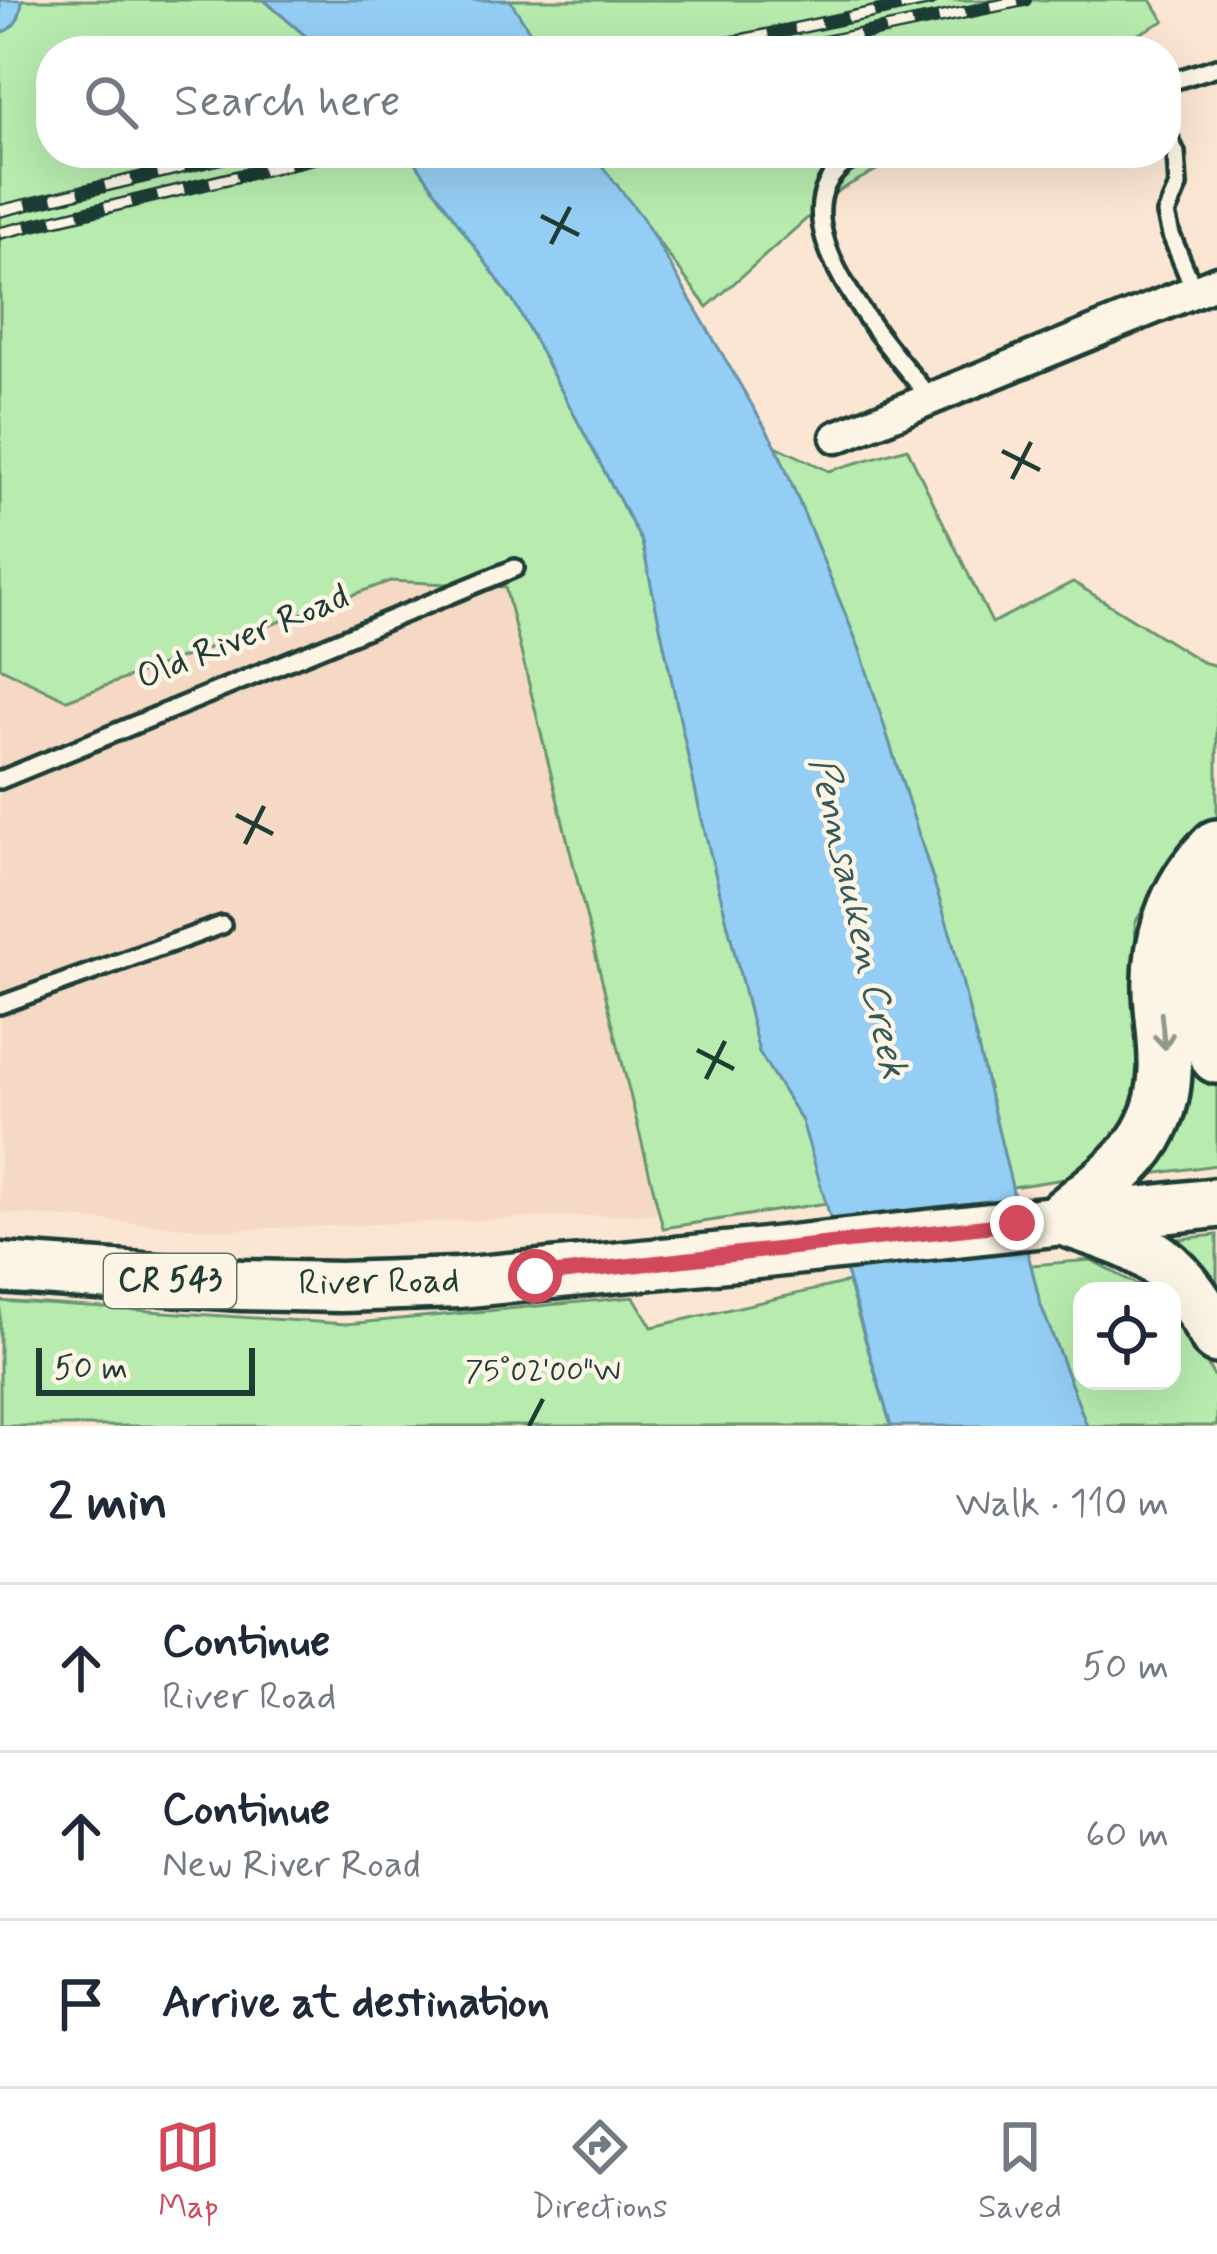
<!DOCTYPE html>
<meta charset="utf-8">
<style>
body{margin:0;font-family:Mynerve,sans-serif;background:#f2f2f3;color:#1f2937}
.controls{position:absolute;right:36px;bottom:36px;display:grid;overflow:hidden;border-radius:24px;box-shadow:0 12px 48px #0002}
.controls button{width:108px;height:108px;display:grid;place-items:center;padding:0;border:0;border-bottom:3px solid #e0e1e3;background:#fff;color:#1f2937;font:60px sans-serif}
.scale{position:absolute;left:36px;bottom:30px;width:219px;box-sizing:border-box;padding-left:12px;border:6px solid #1f3d34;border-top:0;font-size:33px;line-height:42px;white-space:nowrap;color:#1f3d34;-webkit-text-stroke:9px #fcf5e5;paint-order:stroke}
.stop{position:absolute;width:36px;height:36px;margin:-27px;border:9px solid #d1495b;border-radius:50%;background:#fff}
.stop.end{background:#d1495b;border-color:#fff;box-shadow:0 3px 12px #0008}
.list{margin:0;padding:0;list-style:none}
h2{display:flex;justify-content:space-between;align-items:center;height:156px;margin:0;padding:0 48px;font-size:51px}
h2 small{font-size:39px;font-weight:400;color:#747a83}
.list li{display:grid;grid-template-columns:78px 1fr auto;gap:36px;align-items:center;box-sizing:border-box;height:168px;padding:0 48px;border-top:3px solid #e0e1e3}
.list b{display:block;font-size:45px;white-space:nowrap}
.list p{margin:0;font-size:39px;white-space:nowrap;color:#747a83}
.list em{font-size:39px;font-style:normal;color:#747a83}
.icon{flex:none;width:66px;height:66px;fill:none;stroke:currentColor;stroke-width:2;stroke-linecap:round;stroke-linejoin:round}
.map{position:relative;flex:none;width:1217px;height:1426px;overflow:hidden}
.search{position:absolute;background:#fff;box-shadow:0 12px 48px #0002;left:36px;right:36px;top:36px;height:132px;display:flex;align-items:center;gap:30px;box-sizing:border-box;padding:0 42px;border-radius:48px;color:#747a83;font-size:45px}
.sheet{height:660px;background:#fff}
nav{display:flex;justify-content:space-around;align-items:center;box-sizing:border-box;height:168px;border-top:3px solid #e0e1e3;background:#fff;font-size:33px;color:#747a83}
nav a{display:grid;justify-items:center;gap:6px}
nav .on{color:#d1495b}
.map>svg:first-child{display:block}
</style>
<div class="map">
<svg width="1217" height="1426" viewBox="0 0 1217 1426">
<rect width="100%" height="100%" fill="#fbe6d4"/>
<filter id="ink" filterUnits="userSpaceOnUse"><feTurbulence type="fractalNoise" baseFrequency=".00833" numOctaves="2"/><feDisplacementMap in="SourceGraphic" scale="24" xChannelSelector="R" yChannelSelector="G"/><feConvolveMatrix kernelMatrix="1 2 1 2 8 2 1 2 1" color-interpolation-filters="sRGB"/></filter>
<g filter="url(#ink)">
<path fill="#f6d9c5" d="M391,581L505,587L660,1213L226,1230L0,1213V667L67,700Z"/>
<path fill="#b7ecae" stroke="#6b9471" stroke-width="3" d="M22,0H264L323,51H51V153H409L517,307L642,542L699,807L759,1052L802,1121L827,1203L663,1228L505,587L390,581L67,700L0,667V34C17,26 20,18 22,0Z
M510,0H1151L1164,21L1105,51H542Z
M592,153H908L838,191L707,307Z
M776,446L829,471L907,448L992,623L1073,582L1202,662L1217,666V820L1173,857L1135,923L1142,1087L1122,1137L1084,1176L1012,1187L951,936L860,650Z
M1182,1028L1217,1080V1165L1137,1176Z
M1217,1235V1299L1178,1239Z
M1091,1260L1149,1291H1082V1381H1172V1307L1217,1381V1426H1087L1040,1303L1031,1265Z
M848,1282L891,1426H0V1301L346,1324L634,1297L652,1327Z"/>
<path fill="#95cef4" stroke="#6694a7" stroke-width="3" d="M0,0H22C20,18 17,26 0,34Z
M264,0H510L542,51H323Z
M409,153H592L642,217L776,446L860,650L951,936L1040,1303L1087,1426H891L802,1121L759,1052L699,807L642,542L517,307Z"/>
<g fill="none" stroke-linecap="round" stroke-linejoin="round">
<g stroke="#1f3d34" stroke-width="24">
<path id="service" d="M1166,83L1217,67
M1166,132L1176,153L1178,186L1166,214L1171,235L1194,290
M881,153C870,156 854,157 845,164C768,219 894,352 930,398
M0,780L515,568
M0,1005L222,925"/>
</g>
<g stroke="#1f3d34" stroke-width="39">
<path id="minor" d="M837,437L1217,282"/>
</g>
<g stroke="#1f3d34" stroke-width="57">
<path id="primary" d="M0,1268L241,1285L341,1287L458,1283L756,1254L1217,1203"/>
</g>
<g stroke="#1f3d34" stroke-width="60">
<path id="trunk" d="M1217,846C1172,889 1155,947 1161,1007C1165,1048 1171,1088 1152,1126C1134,1165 1092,1191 1061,1218C1093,1230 1130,1239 1158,1260C1184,1280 1201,1309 1217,1337
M1217,901C1186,952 1191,1005 1217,1057"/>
</g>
<use href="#service" stroke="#fcf5e5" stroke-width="15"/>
<use href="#minor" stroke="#fcf5e5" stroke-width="30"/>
<use href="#primary" stroke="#fcf5e5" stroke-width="48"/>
<use href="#trunk" stroke="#fcf5e5" stroke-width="51"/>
<g stroke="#1f3d34" stroke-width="14">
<path id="rail" d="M689,51L931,0
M780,51L1025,0
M0,211L243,153
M0,233L335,153"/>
</g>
<use href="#rail" stroke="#fcf5e5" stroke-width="9" stroke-dasharray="27" stroke-linecap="butt"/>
</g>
<defs><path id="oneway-shaft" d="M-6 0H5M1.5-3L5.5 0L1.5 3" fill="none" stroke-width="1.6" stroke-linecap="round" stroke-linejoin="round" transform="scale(3)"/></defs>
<use stroke="#8e998c" href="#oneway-shaft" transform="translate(1163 1031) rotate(84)"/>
</g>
<g fill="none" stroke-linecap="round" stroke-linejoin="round" filter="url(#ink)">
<path stroke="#d1495b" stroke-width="15" d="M535,1276L1017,1223"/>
</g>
<path fill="none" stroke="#1f3d34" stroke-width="4.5" d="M541,216L579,235M551,244L570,207M1002,451L1040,470M1012,479L1031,442M236,815L273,834M245,844L264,806M697,1050L734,1069M706,1079L725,1041M529,1426L543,1399"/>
<g text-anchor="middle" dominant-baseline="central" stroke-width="9" stroke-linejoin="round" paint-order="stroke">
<rect fill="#fcf5e5" stroke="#617469" stroke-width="3" x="104" y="1254" width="132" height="54" rx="9"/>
<g font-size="33" font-weight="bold" fill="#1f3d34">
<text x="170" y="1281">CR 543</text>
</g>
<g font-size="36" fill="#1f3d34" stroke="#fcf5e5">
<text transform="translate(243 638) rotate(-22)">Old River Road</text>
<text transform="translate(379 1283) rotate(-1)">River Road</text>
</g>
<g font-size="39" font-style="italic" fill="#375a5a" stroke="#fcf5e5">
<text transform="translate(857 918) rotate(77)">Pennsauken Creek</text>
</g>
</g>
<g font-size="30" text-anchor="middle" fill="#1f3d34" stroke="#fcf5e5" stroke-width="9" stroke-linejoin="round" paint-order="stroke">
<text x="543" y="1380">75°02'00"W</text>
</g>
</svg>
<div class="controls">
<button><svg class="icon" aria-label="locate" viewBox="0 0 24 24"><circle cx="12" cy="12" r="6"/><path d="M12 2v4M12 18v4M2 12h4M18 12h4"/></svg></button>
</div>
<div class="scale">50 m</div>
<div class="stop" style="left:535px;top:1276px"></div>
<div class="stop end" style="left:1017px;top:1223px"></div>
<div class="search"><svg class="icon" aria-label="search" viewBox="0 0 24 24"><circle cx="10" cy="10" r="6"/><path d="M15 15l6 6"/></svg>Search here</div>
</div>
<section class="sheet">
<h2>2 min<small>Walk · 110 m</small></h2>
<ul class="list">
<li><svg class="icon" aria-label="ahead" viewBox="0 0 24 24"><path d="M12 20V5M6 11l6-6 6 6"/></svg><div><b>Continue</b><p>River Road</p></div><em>50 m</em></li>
<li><svg class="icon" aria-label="ahead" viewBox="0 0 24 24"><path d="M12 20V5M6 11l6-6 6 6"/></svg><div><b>Continue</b><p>New River Road</p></div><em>60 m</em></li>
<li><svg class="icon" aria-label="arrive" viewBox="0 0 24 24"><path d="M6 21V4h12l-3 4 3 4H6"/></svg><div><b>Arrive at destination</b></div></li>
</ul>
</section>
<nav>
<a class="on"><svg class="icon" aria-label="map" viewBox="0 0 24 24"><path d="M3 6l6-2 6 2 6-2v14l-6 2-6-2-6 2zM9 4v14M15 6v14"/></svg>Map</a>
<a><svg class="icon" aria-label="directions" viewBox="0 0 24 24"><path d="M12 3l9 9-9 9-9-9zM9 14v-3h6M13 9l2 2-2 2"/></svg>Directions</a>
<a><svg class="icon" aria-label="saved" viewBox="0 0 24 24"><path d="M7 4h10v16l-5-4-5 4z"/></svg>Saved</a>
</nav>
